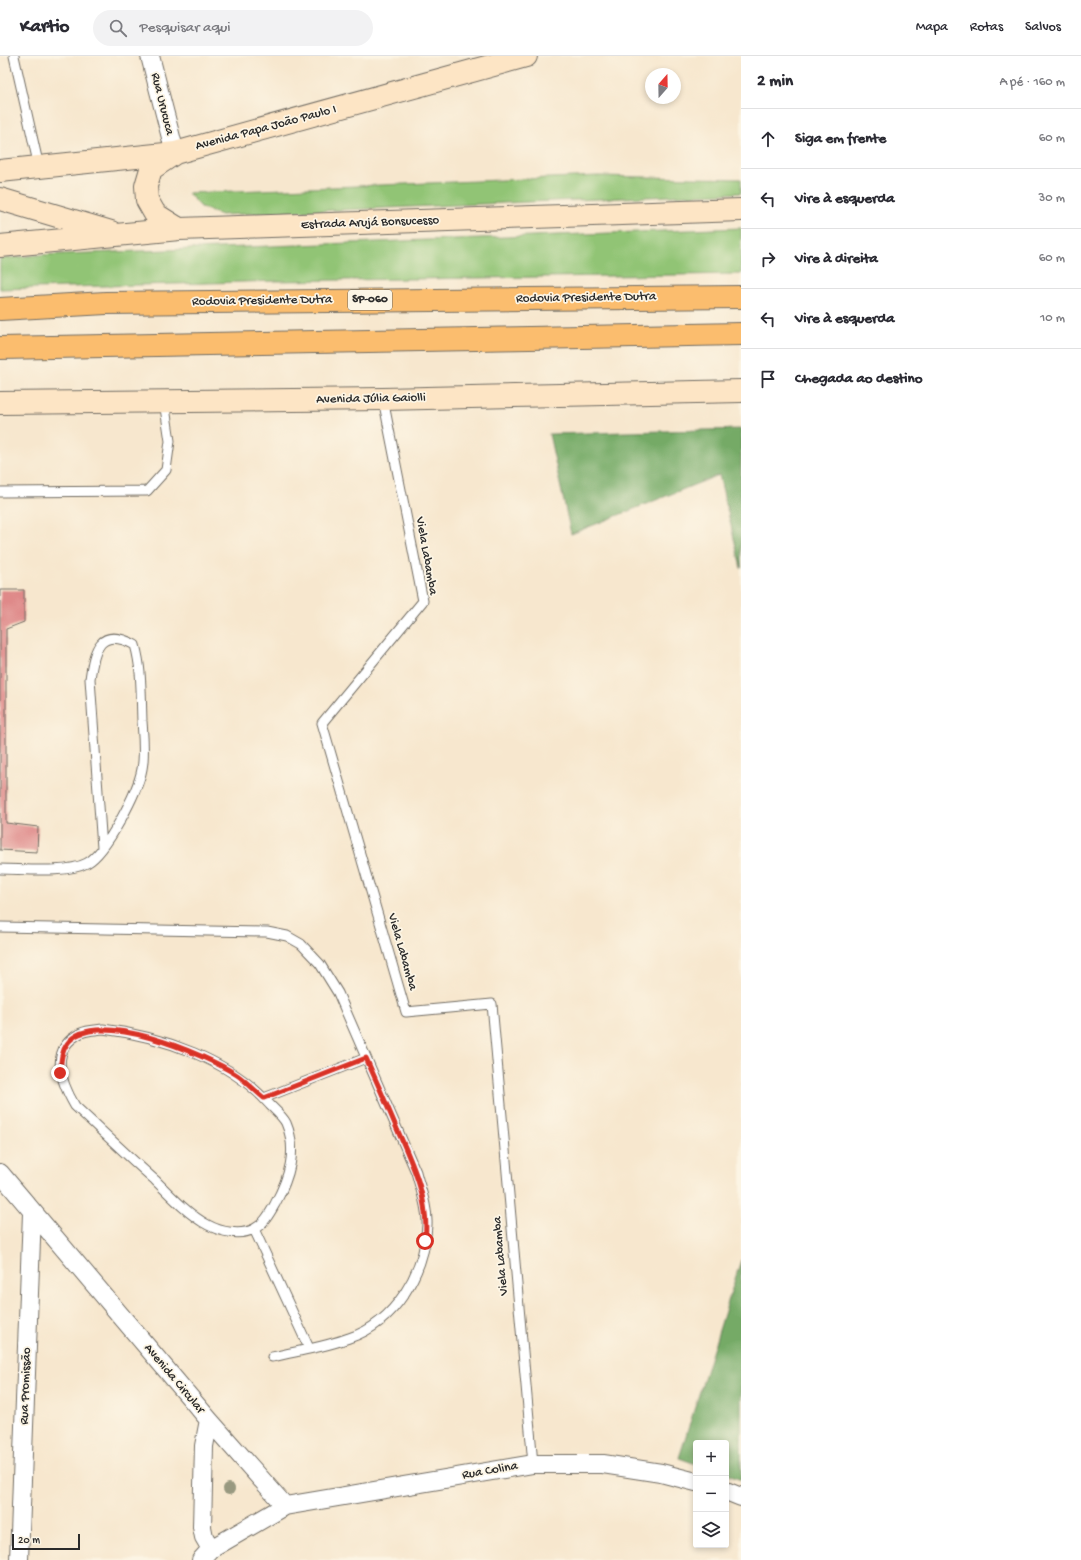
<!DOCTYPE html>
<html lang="pt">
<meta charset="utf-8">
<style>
body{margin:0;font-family:"Gochi Hand",sans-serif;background:#f2f2f3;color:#2b2b33}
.controls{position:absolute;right:12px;bottom:12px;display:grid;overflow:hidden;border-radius:4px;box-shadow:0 2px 6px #0003}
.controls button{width:36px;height:36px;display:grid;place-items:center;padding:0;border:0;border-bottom:1px solid #e1e1e2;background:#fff;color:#2b2b33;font:20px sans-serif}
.compass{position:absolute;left:645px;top:12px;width:36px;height:36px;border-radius:50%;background:#fff;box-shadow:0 2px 6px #0003;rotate:20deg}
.scale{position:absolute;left:12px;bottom:10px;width:68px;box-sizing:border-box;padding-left:4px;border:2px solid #2b2b2b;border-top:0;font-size:11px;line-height:14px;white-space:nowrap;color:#2b2b2b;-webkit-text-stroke:3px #fcf5e5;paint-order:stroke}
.stop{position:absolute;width:12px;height:12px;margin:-9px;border:3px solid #d93025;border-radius:50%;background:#fff}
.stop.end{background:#d93025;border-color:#fff;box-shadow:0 1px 4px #0008}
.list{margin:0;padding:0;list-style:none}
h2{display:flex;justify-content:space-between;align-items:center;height:52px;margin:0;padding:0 16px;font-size:17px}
h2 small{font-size:13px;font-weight:400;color:#7c7c81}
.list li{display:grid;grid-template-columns:26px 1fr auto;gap:12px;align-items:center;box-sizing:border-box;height:60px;padding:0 16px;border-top:1px solid #e1e1e2}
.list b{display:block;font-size:15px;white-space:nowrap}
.list em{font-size:13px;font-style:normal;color:#7c7c81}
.icon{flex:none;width:22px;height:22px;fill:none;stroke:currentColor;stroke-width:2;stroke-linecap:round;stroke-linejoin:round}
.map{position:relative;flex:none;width:741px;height:1504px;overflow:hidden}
header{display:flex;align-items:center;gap:24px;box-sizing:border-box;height:56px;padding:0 20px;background:#fff;border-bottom:1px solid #e1e1e2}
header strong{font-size:19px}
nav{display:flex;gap:22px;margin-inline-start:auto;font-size:14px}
.search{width:280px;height:36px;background:#f2f2f3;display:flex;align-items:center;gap:10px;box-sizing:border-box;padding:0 14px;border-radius:22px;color:#7c7c81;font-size:15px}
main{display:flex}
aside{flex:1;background:#fff}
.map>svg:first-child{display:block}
</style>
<header>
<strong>Kartio</strong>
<div class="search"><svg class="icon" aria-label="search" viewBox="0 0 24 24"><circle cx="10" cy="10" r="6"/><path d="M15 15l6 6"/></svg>Pesquisar aqui</div>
<nav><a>Mapa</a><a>Rotas</a><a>Salvos</a></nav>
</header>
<main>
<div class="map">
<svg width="741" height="1504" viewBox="0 0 741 1504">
<rect width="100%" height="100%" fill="#fcf5e5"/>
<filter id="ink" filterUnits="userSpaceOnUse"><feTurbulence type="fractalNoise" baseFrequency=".025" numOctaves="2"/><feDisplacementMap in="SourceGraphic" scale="8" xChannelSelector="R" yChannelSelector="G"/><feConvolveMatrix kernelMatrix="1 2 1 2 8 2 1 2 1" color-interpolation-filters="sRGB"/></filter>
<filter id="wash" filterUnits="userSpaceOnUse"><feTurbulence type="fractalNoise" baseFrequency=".012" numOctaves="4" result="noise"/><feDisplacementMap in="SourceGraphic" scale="16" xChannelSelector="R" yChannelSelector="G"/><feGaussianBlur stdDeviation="0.9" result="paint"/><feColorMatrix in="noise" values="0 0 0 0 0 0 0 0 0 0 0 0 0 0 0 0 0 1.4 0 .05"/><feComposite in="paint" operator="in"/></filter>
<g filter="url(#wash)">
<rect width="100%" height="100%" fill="#f7e7ce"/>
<path fill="#91c474" stroke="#5e7850" d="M598,120L741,123V137L221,159L201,151L188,137Z
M741,172V218L278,225L0,233V203L37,199Z"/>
<path fill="#74aa66" stroke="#506a48" d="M741,373V512L719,419L571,478L549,378Z
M741,1204V1424L726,1418V1387H696V1408L679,1402Z"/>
<g id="blocks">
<path fill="#df8989" d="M0,534H24V566L6,573V767L38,771L37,796L0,794Z"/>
</g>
</g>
<g filter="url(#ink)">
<use href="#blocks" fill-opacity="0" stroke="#726d64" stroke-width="1"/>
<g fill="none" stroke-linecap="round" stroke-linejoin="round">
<g stroke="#726d64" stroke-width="11">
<path id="lane" d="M14,0L39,111
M383,343L423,545L322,667L406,956L492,948L533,1408
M0,436L147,435L166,414L170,385L164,345
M0,813C24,813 66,818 87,807C107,796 138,735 142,713C145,698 143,680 142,665C141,640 142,613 135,589C100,570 94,593 90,623L102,792
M0,871L267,876L287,880L301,888L320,908L338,937L416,1116C420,1132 428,1151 427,1169C425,1216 395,1267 349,1282C325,1291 297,1295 272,1301
M103,973C161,980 231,1004 270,1049C275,1054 283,1061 286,1067C298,1095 289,1122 275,1148C270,1157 264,1168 254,1173C240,1180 221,1176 208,1169C189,1159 170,1139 155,1124C128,1100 102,1075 75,1050C61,1026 48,993 81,977C87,974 96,974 103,973Z
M264,1042L366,1002
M254,1173L309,1292"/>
</g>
<g stroke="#726d64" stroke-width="20">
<path id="street" d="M150,0L175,97
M0,1117L209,1364L285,1450
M209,1364L204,1390L202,1471L204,1481L211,1493
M726,1435L741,1441
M19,1504L32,1157
M201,1504L211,1493L285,1450L533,1408H603L661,1417L696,1426"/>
</g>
<g stroke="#726d64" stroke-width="24">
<path id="secondary" d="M175,97L151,113L146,130L147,144L155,158L179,173
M0,115L175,97L526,0
M0,143L111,176
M0,190L179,173L741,154
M0,347L383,343L741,335"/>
</g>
<g stroke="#726d64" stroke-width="24">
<path id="highway" d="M0,253L106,247L741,241
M0,292L741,278"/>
</g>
<use href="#lane" stroke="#fff" stroke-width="9"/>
<use href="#street" stroke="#fff" stroke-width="18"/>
<use href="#secondary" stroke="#fde5c5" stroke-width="22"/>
<use href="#highway" stroke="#fbbd6e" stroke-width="22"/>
</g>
<circle fill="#989980" cx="229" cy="1433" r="6"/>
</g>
<g fill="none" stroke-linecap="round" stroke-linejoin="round" filter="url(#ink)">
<path stroke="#d93025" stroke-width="5" d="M60,1017C61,1007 61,996 67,988C93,950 207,999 237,1019C246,1025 255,1035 264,1042L366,1002C377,1026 387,1049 397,1073C413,1109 430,1145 425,1185"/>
</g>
<g text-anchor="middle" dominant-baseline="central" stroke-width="3.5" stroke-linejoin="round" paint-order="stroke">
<rect fill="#fcf5e5" stroke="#6a6863" stroke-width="1" x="348" y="234" width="44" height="20" rx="3"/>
<g font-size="12" font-weight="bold" fill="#2b2b2b">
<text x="370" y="244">SP-060</text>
</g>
<g font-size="13" fill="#2b2b2b" stroke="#fcf5e5">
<text transform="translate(162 48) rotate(76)">Rua Urucuca</text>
<text transform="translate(266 72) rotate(-15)">Avenida Papa João Paulo I</text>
<text transform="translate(370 167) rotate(-2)">Estrada Arujá Bonsucesso</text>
<text transform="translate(586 242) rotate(-1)">Rodovia Presidente Dutra</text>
<text transform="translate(262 245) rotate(-1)">Rodovia Presidente Dutra</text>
<text transform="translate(371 343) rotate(-1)">Avenida Júlia Gaiolli</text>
<text transform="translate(426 500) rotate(80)">Viela Labamba</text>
<text transform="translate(402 896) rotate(74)">Viela Labamba</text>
<text transform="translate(501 1200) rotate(-95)">Viela Labamba</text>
<text transform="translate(174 1323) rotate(50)">Avenida Circular</text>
<text transform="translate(26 1330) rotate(-88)">Rua Promissão</text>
<text transform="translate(490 1415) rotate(-10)">Rua Colina</text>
</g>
</g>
</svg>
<div class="controls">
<button>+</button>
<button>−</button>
<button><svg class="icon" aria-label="layers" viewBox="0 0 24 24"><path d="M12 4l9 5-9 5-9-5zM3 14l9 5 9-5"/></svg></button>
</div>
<svg class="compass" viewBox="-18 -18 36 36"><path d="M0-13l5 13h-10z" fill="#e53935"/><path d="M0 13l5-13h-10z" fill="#7c7c81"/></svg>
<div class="scale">20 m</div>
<div class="stop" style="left:425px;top:1185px"></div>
<div class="stop end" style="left:60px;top:1017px"></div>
</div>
<aside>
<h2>2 min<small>A pé · 160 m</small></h2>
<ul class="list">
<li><svg class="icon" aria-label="ahead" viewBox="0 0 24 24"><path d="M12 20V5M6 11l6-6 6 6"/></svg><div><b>Siga em frente</b></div><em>60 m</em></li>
<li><svg class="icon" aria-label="left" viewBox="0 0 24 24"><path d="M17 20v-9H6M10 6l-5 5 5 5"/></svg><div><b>Vire à esquerda</b></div><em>30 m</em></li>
<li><svg class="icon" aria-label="right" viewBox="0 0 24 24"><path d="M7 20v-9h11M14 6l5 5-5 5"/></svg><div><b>Vire à direita</b></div><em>60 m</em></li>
<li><svg class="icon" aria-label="left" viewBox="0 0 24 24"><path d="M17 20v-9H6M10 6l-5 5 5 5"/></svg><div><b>Vire à esquerda</b></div><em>10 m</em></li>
<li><svg class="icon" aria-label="arrive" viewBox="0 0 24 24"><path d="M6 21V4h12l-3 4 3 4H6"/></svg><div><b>Chegada ao destino</b></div></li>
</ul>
</aside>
</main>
